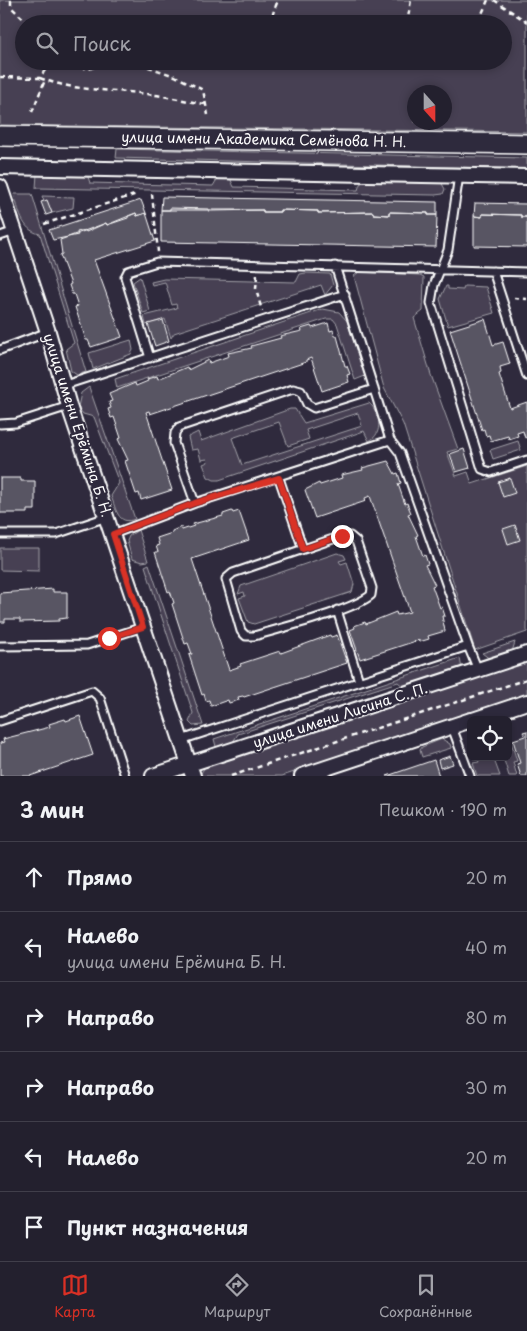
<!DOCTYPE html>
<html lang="ru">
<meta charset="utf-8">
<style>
body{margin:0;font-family:"Playpen Sans",sans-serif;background:#2b2836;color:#f1f3f6}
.controls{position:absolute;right:15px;bottom:15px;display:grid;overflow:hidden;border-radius:8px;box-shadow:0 2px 8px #0003}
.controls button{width:45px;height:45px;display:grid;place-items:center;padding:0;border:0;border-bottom:1px solid #403e4a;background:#23202e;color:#f1f3f6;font:25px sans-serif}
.compass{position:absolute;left:407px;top:85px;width:45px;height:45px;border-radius:50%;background:#23202e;box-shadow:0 2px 8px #0003;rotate:159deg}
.stop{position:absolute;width:15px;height:15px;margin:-11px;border:4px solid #d93025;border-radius:50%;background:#fff}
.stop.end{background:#d93025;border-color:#fff;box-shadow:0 1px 5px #0008}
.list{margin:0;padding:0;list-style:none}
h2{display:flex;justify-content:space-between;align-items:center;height:65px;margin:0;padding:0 20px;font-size:21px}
h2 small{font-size:16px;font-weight:400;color:#a3a3aa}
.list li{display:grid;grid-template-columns:32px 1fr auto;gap:15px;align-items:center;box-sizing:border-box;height:70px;padding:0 20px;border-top:1px solid #403e4a}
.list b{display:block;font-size:19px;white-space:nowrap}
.list p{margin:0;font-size:16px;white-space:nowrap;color:#a3a3aa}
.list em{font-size:16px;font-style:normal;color:#a3a3aa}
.icon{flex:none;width:28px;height:28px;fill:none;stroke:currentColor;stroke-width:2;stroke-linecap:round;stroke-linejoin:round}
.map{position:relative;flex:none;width:527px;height:776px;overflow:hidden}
.search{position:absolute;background:#23202e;box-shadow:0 2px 8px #0003;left:15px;right:15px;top:15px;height:55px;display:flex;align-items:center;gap:12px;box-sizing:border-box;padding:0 18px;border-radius:28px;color:#a3a3aa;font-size:19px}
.sheet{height:485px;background:#23202e}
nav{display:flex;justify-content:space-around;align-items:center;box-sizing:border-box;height:70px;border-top:1px solid #403e4a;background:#23202e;font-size:14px;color:#a3a3aa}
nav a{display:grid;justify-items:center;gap:2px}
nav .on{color:#d93025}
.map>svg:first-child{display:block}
</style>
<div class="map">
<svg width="527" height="776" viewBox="0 0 527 776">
<rect width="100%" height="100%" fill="#2f2a3d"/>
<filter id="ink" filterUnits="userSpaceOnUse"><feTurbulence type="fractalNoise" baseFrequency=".02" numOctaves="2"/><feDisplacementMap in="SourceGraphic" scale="10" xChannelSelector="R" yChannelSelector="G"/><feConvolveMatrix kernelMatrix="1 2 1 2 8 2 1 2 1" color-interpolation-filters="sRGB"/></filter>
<g filter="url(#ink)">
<path fill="#464152" stroke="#a2a0a8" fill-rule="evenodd" d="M0,0H527V132L0,125ZM24,24H503V61H24ZM414,92H444V122H414Z
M117,149L527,158V169L116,158Z
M37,174H87L90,183L213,186L219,176H229L234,187L358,190L360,184L366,180L441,182L445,189L443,194L435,195L36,188Z
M14,194H32L86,372L77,375L71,371L66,349L74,343L40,234C21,230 19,210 14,194Z
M42,196L74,197L73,208L52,213L47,201H44Z
M359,272L420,275L424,277L423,311L414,318L431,375L458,449L447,452L456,476L468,472L472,484L527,466V632L475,650L403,424L384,388L354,276Z
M306,273L330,274L333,285L325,295L321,285L174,333L171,338L165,319L146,325L144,316L177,308L176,304L172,305L165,282L152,285L151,282L164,279L296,282L300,274Z
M140,277L150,311L143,313L133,282Z
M446,286H448V289L463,290L464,286L486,287L494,313L448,326L440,299Z
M323,309L339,312L347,321L365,376L355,380L337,324L333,319H326L117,388L115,379Z
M131,340L133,350L131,354L93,369L89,353Z
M89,387L135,519C118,526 116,509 111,496L119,483L94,417L83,414L78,407L81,393Z
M369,403C380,412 384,434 369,441L364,431L219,480H214L208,477L203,464L208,462L207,459L201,460L198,449L191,450L188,437L198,432L201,441L290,409H295L304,423ZM358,413L362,426L242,465L232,438L279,422L288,446L309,439L306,430Z
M518,441L521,450L493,459L490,450Z
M138,530L148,561L142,562L132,559L127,541L129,536Z
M0,548H39V571L0,570Z
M337,553L344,555L346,559L339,561L341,564L347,562L354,584L352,592L254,624L248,622L239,598L245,596L244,592L238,594L241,586Z
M149,564L199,713L203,725L193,726L189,722L193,713L145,566Z
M515,642L512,652L491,660L482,653Z
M460,658L462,670L405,688L398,682L238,734L231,745L217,750L214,739Z
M527,662V697L282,776H199L205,767Z
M442,739L450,744L451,748L422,757L420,750L422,747Z
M511,742L517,761L513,762L517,776H509L503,757H508V743Z
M477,757H493L500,776H477L473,763L479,762Z"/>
<path fill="#595564" stroke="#fff" d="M162,197L437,202V215H428V213L389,212V215L373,214V212L318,213V211L280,210V212H263V210H161Z
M47,200L52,213L46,215L41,202Z
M141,200L146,213L137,216L136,213L107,225L106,223L86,232L85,230L77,232L78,235L53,240L49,230Z
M475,203L527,204V217H521V215L482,214V217L474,216Z
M170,208L209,209V211L263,210V212H280V210L318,211V213L373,212V214L389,215V212L428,213V215H437L436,247L161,242V210H170Z
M136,213L137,216L146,213L155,241L94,260L122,337L91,347L88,340H86L75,307L78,306L74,294H72L69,285L71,284L60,255L62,254L60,240L106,223L107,225L128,218V216Z
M482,214L521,215V217H527V247L474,246V216L482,217Z
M485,319L493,345L503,342L510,364L500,367L501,373L499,374L510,408L527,402V437L525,438L523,431L517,433L518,436L509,439L508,436L491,441L489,435L486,436L484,429L482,430L450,330Z
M163,320L169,341L155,346L148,324Z
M328,323L330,331L333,330L335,336H337L345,366H347L350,374L347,375L349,382L322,391L311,358L306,360V362L150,414L149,411L146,412L172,490L141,500L139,493L136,494L125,461L128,460L118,439L121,438L114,417L111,418L108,409L111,408L109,402L112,401L109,394L135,383L136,386L148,381L147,379L157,376L158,379L187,367L188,370L208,360L209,363L229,356L228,353L252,348L251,346L281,338L280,336L302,331L301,329L311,326L312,328Z
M464,449L470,468L456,472L450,454Z
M388,461L395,474L398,473L401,483L398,484L405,504L407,503L411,513L408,514L418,535L416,536L423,556L425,555L428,564L425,565L435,585L432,586L440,608L442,607L445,616H442L445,631L428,636L429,639L419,642V640L360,659L350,630L355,628L354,626L365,622L366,624L396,612L397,615L410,612L370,496L365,498L366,501L315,518L305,490L319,483L320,485L342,478L341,475L363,470L362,468Z
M0,478H21V481H35V510H27V513H0Z
M510,478L515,493L503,497L498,482Z
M232,511L233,513L239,511L249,540L192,559L229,670L241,666L240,664L280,651L281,653L330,635L331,637L337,635L347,663L244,697L243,696L238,697L239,700L229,703L228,700L211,706L209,700L206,701L204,694L202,695L189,655L192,654L188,643L185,644L172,604L174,603L170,591L168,592L155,552H158L156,546L159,545L157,538L172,533V531L181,527L182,530L194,526L193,524L223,516V514Z
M515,525L520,540L508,544L503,529Z
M53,589V592H67V618L59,619V621L20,622V619H5V622H0V593Z
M80,716L93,755L30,776H0V743L4,742L3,739L50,727L49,724L65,719L66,721Z
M527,731V776H521L517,764L520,763L513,740L525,736L523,732Z
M450,756L453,764L440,768L438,760Z
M434,760L439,776H387Z"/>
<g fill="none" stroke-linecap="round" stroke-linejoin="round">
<g stroke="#fff" stroke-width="11">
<path id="service" d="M459,175L448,250L434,285L431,303L482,469L491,472L527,460
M0,236L15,231
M493,271L527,376
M0,350L48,332
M150,358L125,277L128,271L157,262L527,272
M65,385L345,294
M0,424L16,423L69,406
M279,478L303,549
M195,503L174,443L175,433L179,427L293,389L301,391L307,404L314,408L374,389
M0,534H56L107,517
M113,534L195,503L390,440
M342,536H350L356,541L372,588L371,595C352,611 281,628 254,636H246L241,631L226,579L233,573Z
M337,610L359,681
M0,646L87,645L143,627
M468,646L478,670
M0,721L92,691L100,698L125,776
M452,727L470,776
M181,740L468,646L400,453L390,440L335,266"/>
</g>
<g stroke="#fff" stroke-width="18">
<path id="minor" d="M0,167L527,177
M0,187L48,332L69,406L193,776
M473,720L527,702
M153,776L527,654
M302,776L471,720"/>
</g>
<g stroke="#fff" stroke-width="22">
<path id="secondary" d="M0,136L527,144"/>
</g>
<path stroke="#fff" stroke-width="2.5" stroke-dasharray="5 4" stroke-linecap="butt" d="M11,0V7L29,24
M494,0L527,22
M269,24L278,0
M407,24L411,0
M469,24L481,16L488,0
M131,61L175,76L203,90L208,115
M0,77L40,78L50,62L89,69L109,61
M40,78C76,92 110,89 147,94C167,96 186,101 205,104
M32,112L45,80
M152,194L158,252
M44,224L137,194
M257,275L256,289L262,311
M514,298L527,299
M231,776L527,679"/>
<use href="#service" stroke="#2f2a3d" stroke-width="7"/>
<use href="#minor" stroke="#2f2a3d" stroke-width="14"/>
<use href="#secondary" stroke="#2f2a3d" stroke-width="19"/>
</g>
</g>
<g fill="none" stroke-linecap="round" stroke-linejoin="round" filter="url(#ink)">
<path stroke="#d93025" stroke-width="6" d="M109,638L143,627L113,534L195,503L279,478L303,549L342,536"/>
</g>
<g text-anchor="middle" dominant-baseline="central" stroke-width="4.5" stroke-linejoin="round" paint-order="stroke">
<g font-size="14" fill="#fff" stroke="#2f2a3d">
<text transform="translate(264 139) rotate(1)">улица имени Академика Семёнова Н. Н.</text>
<text transform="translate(78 425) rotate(72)">улица имени Ерёмина Б. Н.</text>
<text transform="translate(340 715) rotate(-18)">улица имени Лисина С. П.</text>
</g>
</g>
</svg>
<div class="controls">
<button><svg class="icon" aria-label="locate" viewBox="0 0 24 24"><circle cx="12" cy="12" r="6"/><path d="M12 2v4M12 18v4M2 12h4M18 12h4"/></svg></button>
</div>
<svg class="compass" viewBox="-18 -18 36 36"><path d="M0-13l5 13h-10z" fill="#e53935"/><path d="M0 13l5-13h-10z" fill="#a3a3aa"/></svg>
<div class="stop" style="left:109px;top:638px"></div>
<div class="stop end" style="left:342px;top:536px"></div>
<div class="search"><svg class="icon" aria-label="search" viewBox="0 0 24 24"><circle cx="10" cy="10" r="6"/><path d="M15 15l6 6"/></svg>Поиск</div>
</div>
<section class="sheet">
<h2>3 мин<small>Пешком · 190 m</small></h2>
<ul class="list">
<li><svg class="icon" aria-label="ahead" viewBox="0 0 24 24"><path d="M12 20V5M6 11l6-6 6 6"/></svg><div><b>Прямо</b></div><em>20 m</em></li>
<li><svg class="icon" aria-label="left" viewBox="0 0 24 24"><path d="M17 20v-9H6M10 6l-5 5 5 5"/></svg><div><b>Налево</b><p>улица имени Ерёмина Б. Н.</p></div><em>40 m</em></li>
<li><svg class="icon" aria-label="right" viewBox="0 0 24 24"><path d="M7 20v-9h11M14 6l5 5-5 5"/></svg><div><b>Направо</b></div><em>80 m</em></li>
<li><svg class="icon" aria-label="right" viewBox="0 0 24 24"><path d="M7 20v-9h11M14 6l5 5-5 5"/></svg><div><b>Направо</b></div><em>30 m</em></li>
<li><svg class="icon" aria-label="left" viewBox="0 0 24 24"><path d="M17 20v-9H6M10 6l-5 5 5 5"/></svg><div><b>Налево</b></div><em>20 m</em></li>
<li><svg class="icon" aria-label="arrive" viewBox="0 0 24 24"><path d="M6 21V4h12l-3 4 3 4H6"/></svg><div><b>Пункт назначения</b></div></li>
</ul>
</section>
<nav>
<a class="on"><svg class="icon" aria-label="map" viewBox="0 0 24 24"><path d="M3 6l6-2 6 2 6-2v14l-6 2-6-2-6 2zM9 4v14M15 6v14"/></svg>Карта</a>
<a><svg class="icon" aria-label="directions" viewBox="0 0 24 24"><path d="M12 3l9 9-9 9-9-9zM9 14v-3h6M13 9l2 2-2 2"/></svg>Маршрут</a>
<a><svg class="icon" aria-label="saved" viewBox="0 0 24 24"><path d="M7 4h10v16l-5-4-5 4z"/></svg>Сохранённые</a>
</nav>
